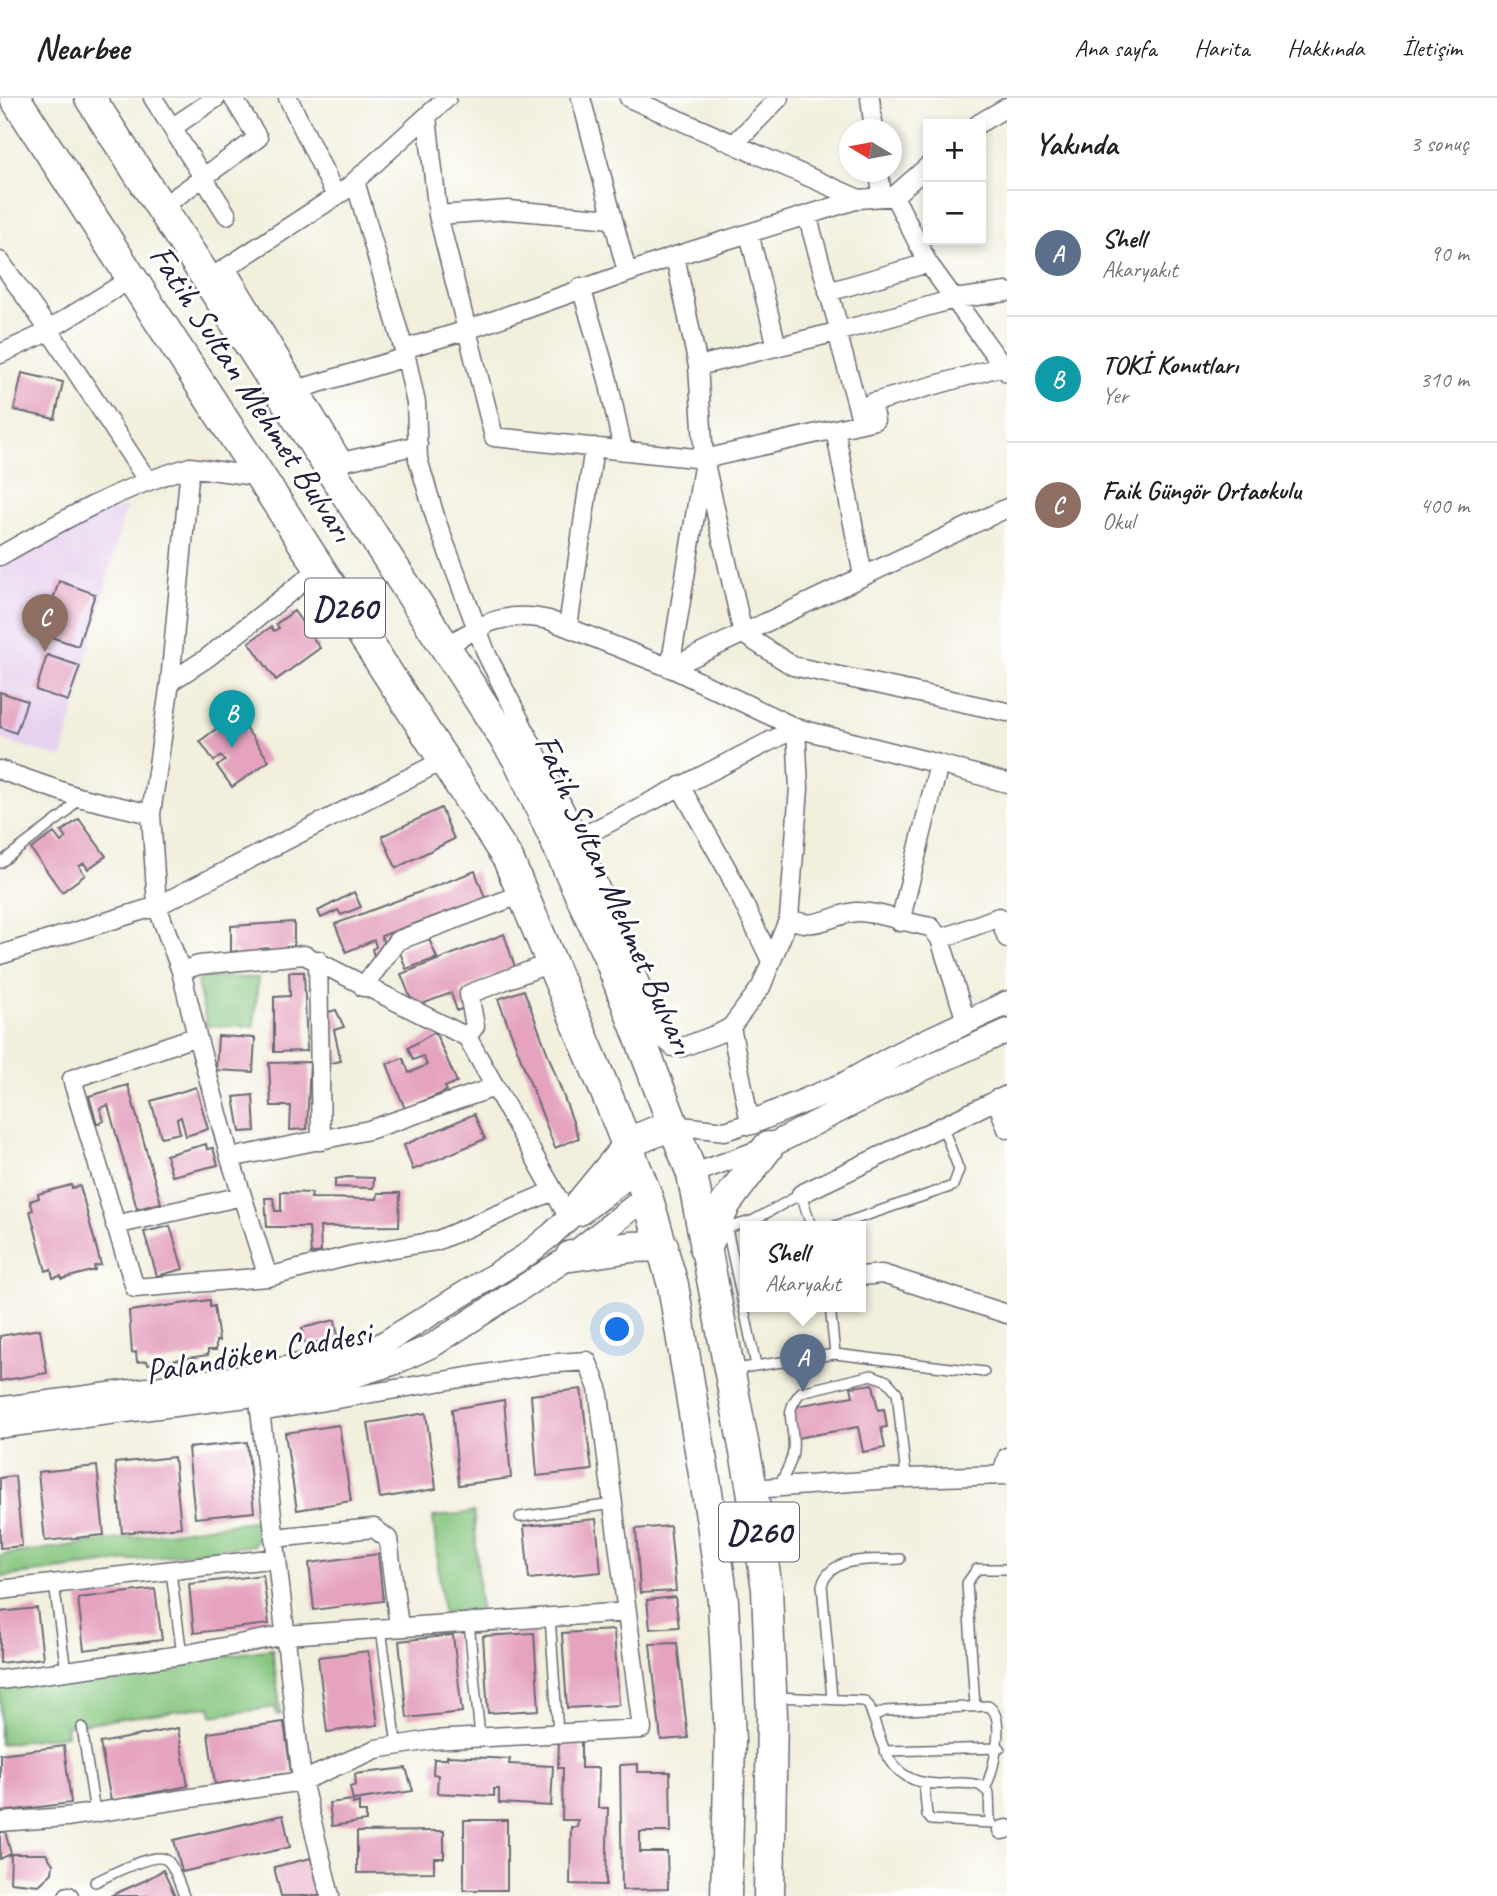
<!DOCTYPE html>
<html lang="tr">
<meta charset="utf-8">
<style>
body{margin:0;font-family:Caveat,sans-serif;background:#f2f2f2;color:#222}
.controls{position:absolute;right:21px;top:21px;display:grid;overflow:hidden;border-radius:0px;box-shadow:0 4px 10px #0003}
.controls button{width:63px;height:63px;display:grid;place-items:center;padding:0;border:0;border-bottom:2px solid #e0e0e0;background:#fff;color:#222;font:35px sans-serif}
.compass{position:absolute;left:839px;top:21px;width:63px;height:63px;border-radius:50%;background:#fff;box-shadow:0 4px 10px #0003;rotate:280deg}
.you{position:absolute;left:618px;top:1232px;width:24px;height:24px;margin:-18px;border:5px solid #fff;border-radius:50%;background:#1a73e8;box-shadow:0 0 0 10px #1a73e833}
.badge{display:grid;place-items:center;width:46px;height:46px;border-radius:50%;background:#1f6fb2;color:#fff;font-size:23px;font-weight:700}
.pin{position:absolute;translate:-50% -58px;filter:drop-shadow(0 2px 4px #0008)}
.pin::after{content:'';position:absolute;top:37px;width:24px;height:21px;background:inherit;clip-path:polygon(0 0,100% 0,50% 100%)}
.popup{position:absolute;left:740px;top:1123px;width:126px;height:91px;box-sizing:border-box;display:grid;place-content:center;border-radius:0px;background:#fff;filter:drop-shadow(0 2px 5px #0005);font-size:23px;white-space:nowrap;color:#767676}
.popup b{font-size:26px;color:#222}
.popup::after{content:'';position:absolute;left:50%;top:100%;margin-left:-14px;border:14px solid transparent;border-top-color:#fff}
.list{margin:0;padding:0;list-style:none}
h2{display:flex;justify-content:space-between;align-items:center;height:91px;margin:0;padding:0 28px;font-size:30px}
h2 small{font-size:23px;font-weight:400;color:#767676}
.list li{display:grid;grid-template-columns:46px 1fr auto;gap:21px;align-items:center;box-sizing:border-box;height:126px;padding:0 28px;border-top:2px solid #e0e0e0}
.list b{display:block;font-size:26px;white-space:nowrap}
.list p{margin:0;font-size:23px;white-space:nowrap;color:#767676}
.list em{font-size:23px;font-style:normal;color:#767676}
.map{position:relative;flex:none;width:1007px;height:1798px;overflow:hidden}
header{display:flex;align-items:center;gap:42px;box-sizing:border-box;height:98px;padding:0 35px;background:#fff;border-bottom:2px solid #e0e0e0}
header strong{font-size:33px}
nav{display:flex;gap:38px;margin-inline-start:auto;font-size:24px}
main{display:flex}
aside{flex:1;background:#fff}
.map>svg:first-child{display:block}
</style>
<header>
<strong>Nearbee</strong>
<nav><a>Ana sayfa</a><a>Harita</a><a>Hakkında</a><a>İletişim</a></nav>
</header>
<main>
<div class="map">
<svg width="1007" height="1798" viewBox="0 0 1007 1798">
<rect width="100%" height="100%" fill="#fff"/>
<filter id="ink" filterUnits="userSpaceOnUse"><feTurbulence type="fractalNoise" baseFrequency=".0143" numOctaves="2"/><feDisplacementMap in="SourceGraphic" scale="14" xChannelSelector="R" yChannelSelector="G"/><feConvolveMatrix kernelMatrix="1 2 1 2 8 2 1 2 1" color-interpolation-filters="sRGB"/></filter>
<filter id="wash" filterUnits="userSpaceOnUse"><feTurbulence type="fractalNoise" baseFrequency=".00686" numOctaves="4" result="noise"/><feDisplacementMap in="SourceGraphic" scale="28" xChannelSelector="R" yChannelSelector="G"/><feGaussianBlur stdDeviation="1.57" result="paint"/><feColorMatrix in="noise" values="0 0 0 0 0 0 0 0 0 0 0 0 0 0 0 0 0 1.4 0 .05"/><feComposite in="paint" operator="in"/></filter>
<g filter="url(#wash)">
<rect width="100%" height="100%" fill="#f2efdd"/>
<path fill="#e7d2ef" d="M126,408L62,660L0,641V467L58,434Z"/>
<path fill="#84c57d" stroke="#53745c" stroke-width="2" d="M204,879L258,880L254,928H207L197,884Z
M474,1414L480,1512L443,1515L433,1419Z
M259,1422L261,1436L253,1447L0,1479V1457Z
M272,1551L281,1616L277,1617L275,1609L212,1618L210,1608L66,1628L67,1637L0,1646V1590Z"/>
<g id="blocks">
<path fill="#e5a3c0" d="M22,275L63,284L55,321L14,312Z
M59,483L95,496L78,548L42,536Z
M294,513L320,550L276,582L249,544L271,529L274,533L279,530L276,526Z
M47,557L80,568L68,603L36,592Z
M0,594L27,603L16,635L0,629Z
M236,616L269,663L232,689L217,668L225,663L221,658L214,663L200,643Z
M441,710L454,741L396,770L382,738Z
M79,721L106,758L88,771L84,765L79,768L85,777L62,794L31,751L54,735L61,744L66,740L61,734Z
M475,773L485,800L381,838L387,852L374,858L372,851L376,849L374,842L346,854L335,826Z
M354,794L361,809L341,817L338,812L321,820L318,813Z
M294,824V849H287L288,854L269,855L268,850L260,851L261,857L237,859V853L231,854V828Z
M504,836L515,869L460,892L466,909L457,913L451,895L414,909L401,876Z
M429,841L437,860L406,871L399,851Z
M289,874H304L307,953L274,954V899L290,898Z
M524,892L579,1040L555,1050L498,901Z
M336,912L344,929L334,932L341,963L326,966L325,915Z
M435,934L457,984L445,989L447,993L405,1011L387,966L403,960L409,975L427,967L423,958L413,962L408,950Z
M218,938L255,940L253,974L216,972Z
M310,964L307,1031L290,1032L291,1008H271L269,965Z
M128,987L161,1105L137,1111L108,1007L100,1010L104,1023L97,1026L89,998Z
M196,989L208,1031L186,1038L181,1019L177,1021L180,1035L161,1039L151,1003Z
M253,997L255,1033L240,1034L234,999Z
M474,1016L485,1041L413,1072L404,1047Z
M206,1046L207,1051L213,1050L218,1067L172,1078L166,1057Z
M347,1079L374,1080L373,1090L335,1089V1081Z
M71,1087L72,1090L80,1088L101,1167L94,1168L95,1172L62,1181L61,1178L53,1180L51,1171L46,1173L30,1113L33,1112L30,1103L39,1100L38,1096Z
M281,1094L312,1095L311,1100L377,1101L378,1095H400L399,1128L320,1129L321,1154L311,1156L309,1129H267L265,1100H273L275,1113H281Z
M170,1128L183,1171L157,1178L144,1134Z
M210,1202V1209L214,1208L219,1243H216V1252H208V1257L148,1266L147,1263L137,1264L136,1254L132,1255L129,1213Z
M335,1222L338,1239L305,1247L302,1230Z
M40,1231L47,1275L0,1283V1238Z
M873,1286L878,1312L884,1311L887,1329L881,1330L885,1350L863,1354L858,1329L797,1340L791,1309L853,1298L851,1289Z
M581,1291L592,1372L537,1378L531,1297Z
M504,1302L511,1380L459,1387L452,1311Z
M426,1315L436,1391L380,1400L368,1325Z
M339,1327L351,1403L297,1412L285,1335Z
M247,1344L254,1414L195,1420L188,1350Z
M174,1359L181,1429L122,1435L115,1365Z
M97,1368L104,1437L45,1443L38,1374Z
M15,1378L22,1448L0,1450V1380Z
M596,1421L601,1474L529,1481L524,1428Z
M670,1428L676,1493L640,1495L636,1431Z
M378,1456L383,1503L314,1512L309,1465Z
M263,1477L269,1526L194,1535L189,1486Z
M155,1491L162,1542L84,1552L78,1500Z
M675,1499L679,1529L650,1531L647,1502Z
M37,1510L43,1560L0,1565V1514Z
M614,1532L619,1607L567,1610L562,1535Z
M534,1535L539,1612L488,1615L483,1538Z
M453,1537L462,1614L407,1620L399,1543Z
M677,1545L688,1640L661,1642L650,1546Z
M368,1553L378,1627L327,1634L318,1559Z
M284,1624L291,1675L215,1686L208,1635Z
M178,1630L188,1688L111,1703L100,1645Z
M559,1642H581V1670H599L598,1710H608L606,1787L570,1786L571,1729H577L578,1722H562L563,1670H558Z
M64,1648L71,1705L0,1714V1656Z
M447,1658L510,1661L509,1666L553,1668L551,1708L499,1705V1691H494V1698L437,1695L438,1677L433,1676L434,1661H447Z
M638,1666V1674H670L671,1734H640V1754H667L668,1791L622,1792L620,1667Z
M406,1670L413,1693L353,1702L350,1689L356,1687L355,1676Z
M353,1702V1706L359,1704V1714H366V1723L332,1728L329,1705Z
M283,1717L290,1749L182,1774L174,1742Z
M464,1722H507V1792H464Z
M5,1733L11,1756L0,1761V1735Z
M434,1733H444V1760H434V1774L357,1775V1734Z
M11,1756H46L53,1766L52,1775L39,1787L10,1784Z
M311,1760L320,1798H281L274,1769Z
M163,1772L175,1798H110L146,1782Z"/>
</g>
</g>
<g filter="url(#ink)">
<use href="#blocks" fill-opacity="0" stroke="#6b6a74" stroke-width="2"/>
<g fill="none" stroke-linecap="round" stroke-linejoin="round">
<g stroke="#6b6a74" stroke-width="12">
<path id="service" d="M0,765L65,716L78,699
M835,1128L953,1088L959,1072L942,1027
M727,1131L756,1267
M721,1132L754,1122L801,1096L811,1128
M830,1208L835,1256
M735,1271L835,1256L984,1274
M778,1389C784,1378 792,1365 793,1352C796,1326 781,1317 801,1294L872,1277L887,1283L897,1294L906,1380
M520,1419L613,1406
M171,1474L182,1557
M54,1486L66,1573
M550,1519L558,1635
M469,1525L480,1639
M381,1531L397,1647
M777,1599L864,1603L869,1608C884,1647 886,1685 938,1686C951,1686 969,1683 981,1688L989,1695L990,1724
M832,1600L822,1487C832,1456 873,1463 900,1461
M975,1609L967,1485L977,1471H1007
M873,1618L885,1613L988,1608C1007,1618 994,1672 985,1691
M82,1629L95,1715
M884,1653L1000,1650
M924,1686L927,1717L931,1722L992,1725
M95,1784C109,1778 156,1751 168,1763C175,1770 180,1788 184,1798"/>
</g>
<g stroke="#6b6a74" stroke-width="21">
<path id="minor" d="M153,0L227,117
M288,0L336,98
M581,0L627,174
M629,0L859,101L894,98L928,165L1007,274
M870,0L874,32
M427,19L438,117L467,232L675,158L698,268L704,361L743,536L793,568L1007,614
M978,26L1007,9
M173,29L216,0
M734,46L779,0
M879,74L882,98
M355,83L406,259L416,305L418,361L437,425L487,557L579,740L663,940L673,949H683L720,935L731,929L761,889L789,820L799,690L796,630
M894,98L928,68
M162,109L258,40L233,0
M438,117L508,112L613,121
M807,117L840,234
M749,135L777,249
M675,158L859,101
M0,163L49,232L147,382
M226,170L343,363
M209,181L344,93L447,0
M581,189L608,282L623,352
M828,194L928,165
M404,251L467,232L494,339L704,361L862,325L837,234L954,201L1007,194
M0,256L39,238L132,180
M698,268L837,234
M289,294L406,259
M862,325L875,322L871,305L1003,268
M835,331L863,478
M332,366L418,347
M0,458C63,422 121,389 190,369
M319,471L207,560L170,584L151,716L157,808L181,873L197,938L72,981L135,1190L268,1179L353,1157L436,1143L553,1093
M568,529L594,349
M445,549C483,526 503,512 549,522L673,571L796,630L939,666L900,824
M670,570L1007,410
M670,570L703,369
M170,584L190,369L261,379
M939,666L1007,685
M0,672L78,699L151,716
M680,688L728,773L771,863
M579,740L796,630
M789,820C815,834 830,817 856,814C876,813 910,826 931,829L940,841L966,923
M940,841L999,819L1007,840
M0,857L157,808L444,662
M318,862L321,1043
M181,873L199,867L304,857L467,939L569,1120
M363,889L397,843L522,796
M197,938L230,1060L268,1179
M467,939L475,928L469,896L550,865
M996,1001L1007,1031
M672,1027L725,1033L750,1025L731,929
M230,1060L369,1032L495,989
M692,1076L764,1050
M801,1096L1007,997
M115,1127L242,1098
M861,1178L882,1176L895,1180L1007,1216
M259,1303L302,1683L330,1798
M1002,1377L1007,1359
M752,1391L906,1380L1007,1377
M274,1440L374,1430L388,1441L399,1529
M0,1492L277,1460
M0,1582L182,1557L286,1537L627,1514
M0,1724L66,1719L302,1683L376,1651L431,1642L642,1631L598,1290L587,1263L544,1266L260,1314
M1002,1732L1007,1731
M68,1798H69"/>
</g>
<g stroke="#6b6a74" stroke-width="26">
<path id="tertiary" d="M750,1025L843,987L900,955L1007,905
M768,1049L899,982L1007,933
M579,1116L635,1073
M0,1311L257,1277L376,1250L525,1158L552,1136L569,1120L579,1102L625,1046
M0,1328L259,1296L346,1280L394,1265L433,1247L571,1158L647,1098"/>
</g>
<g stroke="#6b6a74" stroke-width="33">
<path id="trunk" d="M15,0L508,761L612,1009L647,1098L673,1187L712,1425L723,1503L730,1642L726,1798
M90,0L519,663L610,862L692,1076L752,1391L767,1491L772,1618L769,1798
M625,1046L672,1027
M705,1152L726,1105L768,1049
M571,1158L631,1149L663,1148"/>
</g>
<use href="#service" stroke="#fff" stroke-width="9"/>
<use href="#minor" stroke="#fff" stroke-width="18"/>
<use href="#tertiary" stroke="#fff" stroke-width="23"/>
<use href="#trunk" stroke="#fff" stroke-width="30"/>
</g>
</g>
<g text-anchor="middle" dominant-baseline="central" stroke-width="6" stroke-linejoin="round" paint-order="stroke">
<g fill="#fff" stroke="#646476" stroke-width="2">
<rect x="305" y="480.5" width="80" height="59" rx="5"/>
<rect x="719" y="1404.5" width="80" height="59" rx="5"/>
</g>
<g font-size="33" font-weight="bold" fill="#22223b">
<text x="345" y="510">D260</text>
<text x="759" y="1434">D260</text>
</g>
<g font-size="35" fill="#22223b" stroke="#fff">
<text transform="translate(252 295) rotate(57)">Fatih Sultan Mehmet Bulvarı</text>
<text transform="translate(615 796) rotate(66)">Fatih Sultan Mehmet Bulvarı</text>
<text transform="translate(258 1254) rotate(-10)">Palandöken Caddesi</text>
</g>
</g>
</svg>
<div class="controls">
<button>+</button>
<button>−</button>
</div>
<svg class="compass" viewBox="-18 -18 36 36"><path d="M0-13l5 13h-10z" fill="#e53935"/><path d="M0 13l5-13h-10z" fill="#767676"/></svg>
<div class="you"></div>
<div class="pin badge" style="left:803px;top:1294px;background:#5c6f8a">A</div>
<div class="popup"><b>Shell</b>Akaryakıt</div>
<div class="pin badge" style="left:232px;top:650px;background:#0f9aa8">B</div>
<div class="pin badge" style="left:45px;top:554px;background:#8d6e63">C</div>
</div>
<aside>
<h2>Yakında<small>3 sonuç</small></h2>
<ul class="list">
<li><span class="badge" style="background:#5c6f8a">A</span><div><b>Shell</b><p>Akaryakıt</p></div><em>90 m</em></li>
<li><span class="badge" style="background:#0f9aa8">B</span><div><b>TOKİ Konutları</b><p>Yer</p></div><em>310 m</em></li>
<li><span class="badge" style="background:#8d6e63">C</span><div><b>Faik Güngör Ortaokulu</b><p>Okul</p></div><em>400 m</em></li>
</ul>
</aside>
</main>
